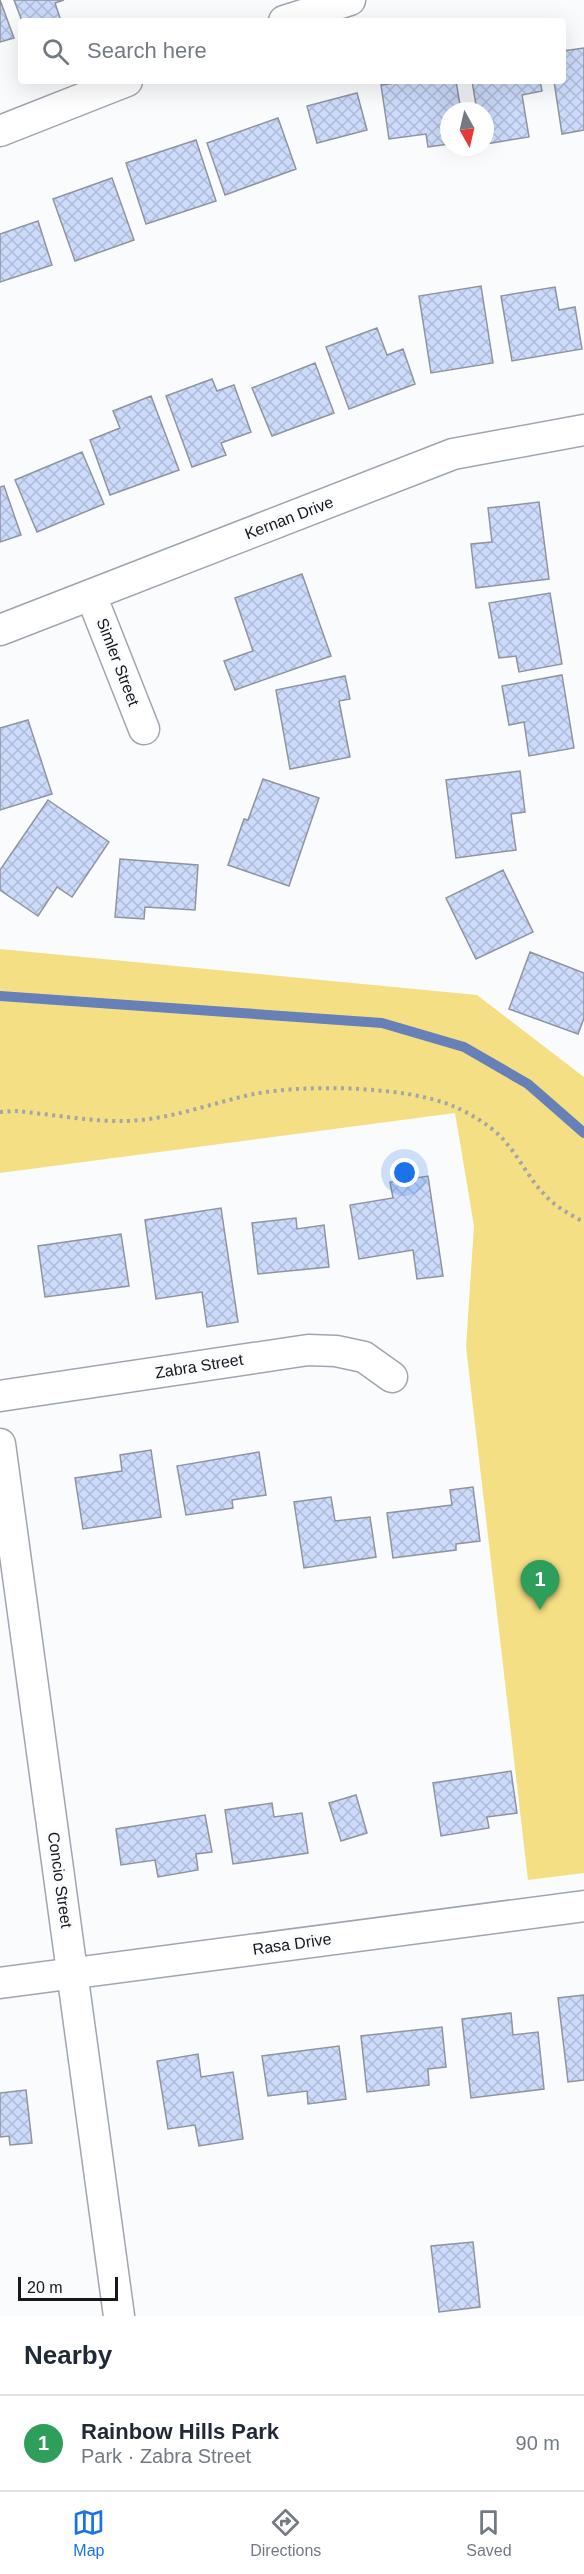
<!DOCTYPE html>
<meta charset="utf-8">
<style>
body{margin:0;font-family:Arial,sans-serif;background:#f6f6f7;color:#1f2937}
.compass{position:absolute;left:440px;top:102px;width:54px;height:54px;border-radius:50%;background:#fff;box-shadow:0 6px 24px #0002;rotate:172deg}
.scale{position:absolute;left:18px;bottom:15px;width:100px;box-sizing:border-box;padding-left:6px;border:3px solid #16181c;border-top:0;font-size:16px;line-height:21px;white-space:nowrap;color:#16181c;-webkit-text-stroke:4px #fafbfd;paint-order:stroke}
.you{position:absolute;left:405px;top:1173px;width:21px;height:21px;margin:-15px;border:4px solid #fff;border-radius:50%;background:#1a73e8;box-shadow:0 0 0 9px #1a73e833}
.badge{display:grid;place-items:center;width:39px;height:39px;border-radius:50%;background:#1a73e8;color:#fff;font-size:20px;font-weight:700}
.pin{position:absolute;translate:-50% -50px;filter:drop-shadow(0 2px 3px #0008)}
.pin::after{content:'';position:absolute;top:32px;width:21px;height:18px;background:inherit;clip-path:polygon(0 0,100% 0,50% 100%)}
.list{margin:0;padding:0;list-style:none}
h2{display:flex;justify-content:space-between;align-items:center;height:78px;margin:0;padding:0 24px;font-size:26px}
h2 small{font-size:20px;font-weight:400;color:#747a83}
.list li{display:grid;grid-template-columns:39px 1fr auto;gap:18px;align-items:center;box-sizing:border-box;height:96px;padding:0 24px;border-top:2px solid #e0e1e3}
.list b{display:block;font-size:22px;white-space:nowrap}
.list p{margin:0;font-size:20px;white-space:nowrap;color:#747a83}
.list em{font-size:20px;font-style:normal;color:#747a83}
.icon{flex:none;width:33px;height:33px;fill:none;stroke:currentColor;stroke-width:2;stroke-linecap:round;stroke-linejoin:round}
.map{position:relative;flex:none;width:584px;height:2316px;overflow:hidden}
.search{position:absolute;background:#fff;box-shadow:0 6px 24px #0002;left:18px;right:18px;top:18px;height:66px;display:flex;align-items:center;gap:15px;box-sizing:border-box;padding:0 21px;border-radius:6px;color:#747a83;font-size:22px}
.sheet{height:174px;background:#fff}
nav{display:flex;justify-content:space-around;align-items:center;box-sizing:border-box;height:84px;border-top:2px solid #e0e1e3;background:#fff;font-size:16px;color:#747a83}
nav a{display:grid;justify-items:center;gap:3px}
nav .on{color:#1a73e8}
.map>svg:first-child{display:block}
</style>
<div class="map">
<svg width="584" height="2316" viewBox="0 0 584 2316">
<defs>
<pattern id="building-cross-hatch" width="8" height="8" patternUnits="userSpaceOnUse" patternTransform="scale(1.5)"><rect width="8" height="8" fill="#ccdbfb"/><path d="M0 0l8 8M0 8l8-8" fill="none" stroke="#aebbd7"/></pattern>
</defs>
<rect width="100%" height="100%" fill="#fafbfd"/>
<path fill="#f5df84" d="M0,949L477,995L584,1077V1873L528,1880L466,1347L474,1226L455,1113L0,1173Z"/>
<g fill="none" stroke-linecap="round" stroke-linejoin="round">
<path stroke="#6780b7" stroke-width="10" d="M0,996L382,1023L464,1047L528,1084L584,1133"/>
</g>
<path fill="url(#building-cross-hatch)" stroke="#8f949f" stroke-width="1.5" d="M0,0L14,38L0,42Z
M14,0H64L55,3L61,21H22Z
M584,48V130L562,134L554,81H563V51Z
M410,81H456L461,111H449V144L428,147L426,134L389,139L381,85Z
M472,81H540L542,91L522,95L529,137L485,144V111H477Z
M357,93L367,130L317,143L307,106Z
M278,118L296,169L225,195L207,143Z
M196,140L216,201L146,224L126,163Z
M112,178L134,240L75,261L53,199Z
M38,221L52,265L0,282V234Z
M481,286L493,363L431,373L419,296Z
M555,287L559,310L575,307L582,349L512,361L501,296Z
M377,328L387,355L403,349L415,384L349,409L326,347Z
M315,363L334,413L272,436L252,388Z
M212,379L217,391L234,385L251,432L221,443L226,455L192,467L166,396Z
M151,396L179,470L110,495L90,440L120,428L113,411Z
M82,452L104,504L37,532L15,480Z
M4,486L21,535L0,542V487Z
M539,502L549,579L476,588L471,544L492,542L488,508Z
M302,574L331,656L235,690L224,661L253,651L235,598Z
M550,593L562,664L519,672L516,656L499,658L489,603Z
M562,675L574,748L529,756L524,722L509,725L502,686Z
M345,676L350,699L339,701L350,757L290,769L276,690Z
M28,720L52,794L0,810V728Z
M520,771L525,812L511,814L516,850L456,858L446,780Z
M263,779L319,798L289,886L228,865L244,819L248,820Z
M48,800L109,842L72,897L57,887L38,916L0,890V870Z
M120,859L198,865L195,910L145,907L144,919L115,917Z
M503,870L533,932L476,959L446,898Z
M530,952L584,973V1018L578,1034L509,1009Z
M428,1176L443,1276L417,1279L413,1250L359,1259L350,1205L393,1198L390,1182Z
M221,1208L238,1322L207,1327L202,1292L156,1299L145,1220Z
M296,1218L297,1229L324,1225L329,1267L258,1274L252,1223Z
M121,1234L129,1286L45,1297L38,1246Z
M151,1450L161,1517L83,1529L75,1478L122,1471L120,1455Z
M259,1452L266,1495L232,1500L233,1508L186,1515L177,1466Z
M473,1487L480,1541L456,1544V1550L393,1558L387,1513L452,1505L450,1490Z
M331,1497L335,1521L370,1517L376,1557L304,1568L294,1502Z
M511,1771L517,1813L487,1817L489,1828L441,1836L433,1783Z
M356,1795L367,1833L341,1841L329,1803Z
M272,1803L274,1817L302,1813L308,1853L233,1864L225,1810Z
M205,1815L212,1852L196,1854L198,1870L158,1877L155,1860L121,1865L116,1829Z
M584,1995V2080L568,2082L558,1998Z
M511,2013L513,2035L538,2032L544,2089L471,2098L462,2019Z
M442,2027L446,2067L428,2069L429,2085L367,2092L361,2036Z
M339,2046L346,2099L308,2104L307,2091L268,2096L262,2056Z
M198,2054L201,2077L233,2072L243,2139L199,2146L195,2125L168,2129L157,2061Z
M26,2090L32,2143L10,2145L9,2136L0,2137V2093Z
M473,2242L480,2307L439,2312L431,2246Z"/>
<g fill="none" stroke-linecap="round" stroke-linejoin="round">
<g stroke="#a0a5b0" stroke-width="33">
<path id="minor" d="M284,21L350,0
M0,131L127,81
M91,595L144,729
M0,630L453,454L584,430
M0,1396L308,1350L336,1351L364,1357L392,1377
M0,1444L119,2316
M0,1983L584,1906"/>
</g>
<path stroke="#a3a5a8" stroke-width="4" stroke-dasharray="3 4.5" stroke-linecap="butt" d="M0,1112L16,1111C50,1114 92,1122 125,1121C170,1120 211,1103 254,1094C304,1084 406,1086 453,1106C469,1113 490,1125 502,1138C518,1155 528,1177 543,1193C554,1206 569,1214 584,1222"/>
<use href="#minor" stroke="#fff" stroke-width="30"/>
</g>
<g text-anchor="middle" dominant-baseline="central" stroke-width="6" stroke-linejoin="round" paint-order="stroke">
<g font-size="16" fill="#16181c" stroke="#fafbfd">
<text transform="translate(289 518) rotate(-21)">Kernan Drive</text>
<text transform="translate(118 662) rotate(69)">Simler Street</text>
<text transform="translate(199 1366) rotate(-9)">Zabra Street</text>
<text transform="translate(60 1880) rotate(82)">Concio Street</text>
<text transform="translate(292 1944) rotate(-8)">Rasa Drive</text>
</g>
</g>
</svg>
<svg class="compass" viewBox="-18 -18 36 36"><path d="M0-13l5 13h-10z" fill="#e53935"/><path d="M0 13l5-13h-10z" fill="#747a83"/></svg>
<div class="scale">20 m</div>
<div class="you"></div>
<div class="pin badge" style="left:540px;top:1610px;background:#2e9e5b">1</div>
<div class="search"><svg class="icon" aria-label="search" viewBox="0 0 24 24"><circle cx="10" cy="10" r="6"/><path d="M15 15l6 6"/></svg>Search here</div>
</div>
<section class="sheet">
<h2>Nearby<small></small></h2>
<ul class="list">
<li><span class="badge" style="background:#2e9e5b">1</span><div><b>Rainbow Hills Park</b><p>Park · Zabra Street</p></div><em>90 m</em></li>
</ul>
</section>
<nav>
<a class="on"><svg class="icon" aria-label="map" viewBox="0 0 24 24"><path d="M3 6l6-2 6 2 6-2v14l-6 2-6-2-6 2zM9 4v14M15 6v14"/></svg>Map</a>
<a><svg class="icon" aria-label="directions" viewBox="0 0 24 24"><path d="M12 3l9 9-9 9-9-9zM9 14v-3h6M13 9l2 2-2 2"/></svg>Directions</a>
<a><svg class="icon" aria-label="saved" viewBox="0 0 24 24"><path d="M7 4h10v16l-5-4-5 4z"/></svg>Saved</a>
</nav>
